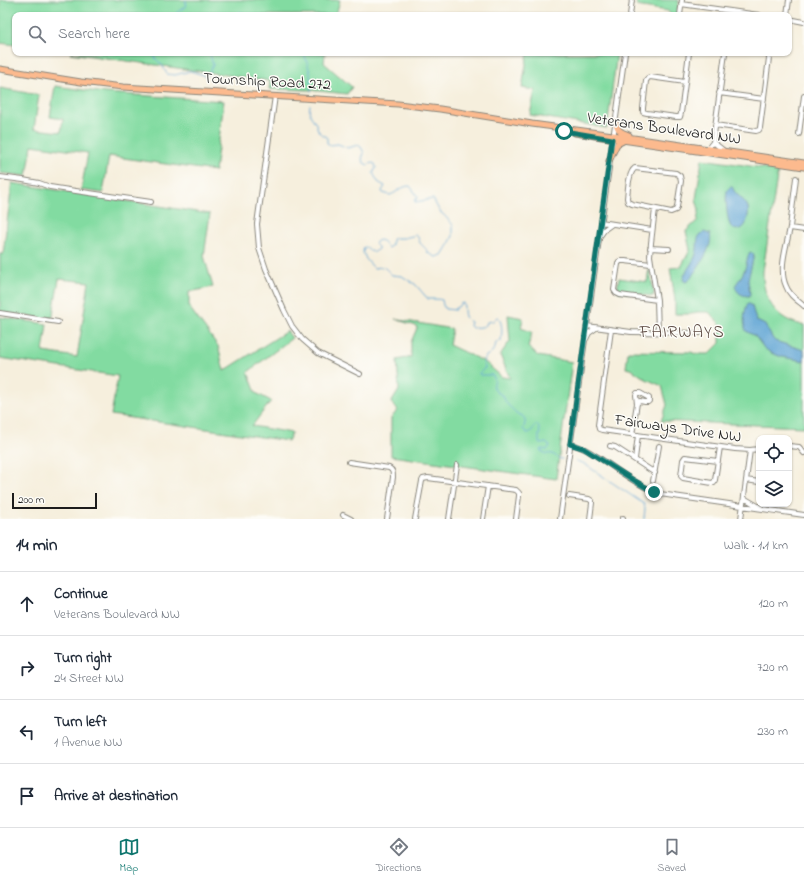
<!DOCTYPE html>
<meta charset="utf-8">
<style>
body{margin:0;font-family:"Indie Flower",sans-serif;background:#f6f6f7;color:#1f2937}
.controls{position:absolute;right:12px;bottom:12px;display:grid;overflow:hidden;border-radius:8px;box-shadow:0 1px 3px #0004}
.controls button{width:36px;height:36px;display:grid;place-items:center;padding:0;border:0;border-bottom:1px solid #e0e1e3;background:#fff;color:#1f2937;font:20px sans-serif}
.scale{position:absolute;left:12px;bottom:10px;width:85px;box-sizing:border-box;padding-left:4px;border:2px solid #1c1c1c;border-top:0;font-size:11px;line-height:14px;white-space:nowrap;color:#1c1c1c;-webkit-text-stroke:3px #fdfcf7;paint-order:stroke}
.stop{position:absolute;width:12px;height:12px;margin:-9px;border:3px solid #0f766e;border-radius:50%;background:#fff}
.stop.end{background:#0f766e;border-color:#fff;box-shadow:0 1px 4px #0008}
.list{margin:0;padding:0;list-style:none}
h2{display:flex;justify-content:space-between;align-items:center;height:52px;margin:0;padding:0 16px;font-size:17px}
h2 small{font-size:13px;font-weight:400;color:#747a83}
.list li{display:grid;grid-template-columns:26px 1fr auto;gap:12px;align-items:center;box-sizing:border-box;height:64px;padding:0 16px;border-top:1px solid #e0e1e3}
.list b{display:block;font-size:15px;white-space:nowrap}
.list p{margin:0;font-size:13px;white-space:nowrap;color:#747a83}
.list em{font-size:13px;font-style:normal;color:#747a83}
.icon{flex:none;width:22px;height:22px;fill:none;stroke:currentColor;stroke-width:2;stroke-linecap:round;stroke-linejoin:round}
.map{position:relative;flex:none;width:804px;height:519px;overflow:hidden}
.search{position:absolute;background:#fff;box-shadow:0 1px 3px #0004;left:12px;right:12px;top:12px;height:44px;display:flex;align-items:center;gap:10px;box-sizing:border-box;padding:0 14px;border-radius:8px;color:#747a83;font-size:15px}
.sheet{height:308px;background:#fff}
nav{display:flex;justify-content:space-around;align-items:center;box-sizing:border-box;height:56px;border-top:1px solid #e0e1e3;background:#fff;font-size:11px;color:#747a83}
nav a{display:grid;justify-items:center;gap:2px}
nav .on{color:#0f766e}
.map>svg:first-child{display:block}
</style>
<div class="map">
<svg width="804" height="519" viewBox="0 0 804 519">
<rect width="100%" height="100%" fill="#fdfcf7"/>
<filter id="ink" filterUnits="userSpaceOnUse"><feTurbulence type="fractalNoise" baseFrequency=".025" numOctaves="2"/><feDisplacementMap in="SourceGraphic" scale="8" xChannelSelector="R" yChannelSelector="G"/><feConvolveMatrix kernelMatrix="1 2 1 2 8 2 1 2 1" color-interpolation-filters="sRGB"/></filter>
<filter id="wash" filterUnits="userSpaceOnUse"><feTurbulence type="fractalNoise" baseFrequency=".012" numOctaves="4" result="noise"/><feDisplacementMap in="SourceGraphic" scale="16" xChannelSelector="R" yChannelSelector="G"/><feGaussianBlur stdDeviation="0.9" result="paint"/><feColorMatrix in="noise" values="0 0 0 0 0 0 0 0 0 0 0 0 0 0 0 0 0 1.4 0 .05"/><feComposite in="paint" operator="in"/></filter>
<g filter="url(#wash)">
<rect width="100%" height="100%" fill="#f6efdd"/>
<path fill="#82dba1" stroke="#4f7c5e" d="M0,0H340L336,15H15V45L0,43Z
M637,0H679L677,15H671L668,11L636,6Z
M70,53H325L324,63L352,87L347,94L310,90L269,89L270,81Z
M528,53H617L607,128L530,115L535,90L522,88Z
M55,86L105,93L224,101L215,171L109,156L103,193L81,190L88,153L32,145L27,176L0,173V88L39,95L34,129L61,132L63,119L50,117Z
M702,159L778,170L763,271C762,298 776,321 804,325V427L661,421L667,405L662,386L646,379L631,369L626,368L628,351L691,352L696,354H709L720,343V324L709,312H696L692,314H675V299L670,268L681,267L690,250L686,231L697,221L699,210L696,199Z
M12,183L210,214L204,256L213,287L189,292V307L218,346L224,371L287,331L292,338L248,372L256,393L271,401L252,426L292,433L288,441L111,415L118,376L0,358V317L47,324L43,352L77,357L89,282L59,279L52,320L0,312V254H3Z
M649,268L654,293L653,296H651L620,292L617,290L619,278L647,282Z
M508,315L523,318L521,328L532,332L528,347L538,356L572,362L556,479L391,456V418L398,410L391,403L399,390L397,360L411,357V342L417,328L416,326L395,319L452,329L449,345L485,362L502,377L510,378L500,355L510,341Z"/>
<path fill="#5fa4d4" stroke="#3e6078" d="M731,186L733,188C734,194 744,198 748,207C749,212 748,218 746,223C744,230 734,233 730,225C727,219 725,197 727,191C728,189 729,188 731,186Z
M704,232L710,234C714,248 697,268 690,279L688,281L685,282L683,280C685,270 693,264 696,254C699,245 694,237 704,232Z
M750,252L752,253L754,255L748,280L750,294L749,296C742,296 737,293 735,286C738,281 742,276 744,271C747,265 746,258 750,252Z
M748,303L752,306L755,317L757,321L765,325L773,339L775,341L804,350V361L782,357L771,353L764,348L755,336L746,331C743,323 744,310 748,303Z"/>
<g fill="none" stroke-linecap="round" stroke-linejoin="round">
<path stroke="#5fa4d4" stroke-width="1" d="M174,15C177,12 181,9 185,7L186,0
M235,15L240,12L243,13
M161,53L156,54L154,56L155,58L162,65L167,74L175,75L190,71L204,75H208L210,73V70L213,65L210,54V53
M304,53L310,72L311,91
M310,105C308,116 311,115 316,124C317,127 318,131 320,133C324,138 328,133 327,143L330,145L338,144L348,148L358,145L361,147L364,153L362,159L364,163L368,165L372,163L375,164L376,168L373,173L378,182L383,185L385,186L382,191L383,193L390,195C397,193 401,186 410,186L418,197V198L415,200V202L433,199L440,212L444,215L453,225V236L450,242L442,255L436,257L428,253L427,250L420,243L418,237L416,235L404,238H393L392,240V245L388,248C385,244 384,241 379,240L375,243V244L378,247V249L375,252H373L365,247H364L363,252L366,259L372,266L374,268L382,267L385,268L392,275L402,276L411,282L415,284L428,299C431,299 440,299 442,300L443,305L445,309L455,310V308L458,307L460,304L463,303C466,311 461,317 471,322L470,326L472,328C476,327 482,328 486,325L487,322L493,321L497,317H498C503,324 502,332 501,340V341L496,342L495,348L491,353L486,356L483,364L484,365L485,368L479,373L480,375H492C498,381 491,384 495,390C497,393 501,394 503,396C505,399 505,402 508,405C511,408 513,409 516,414C526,415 527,421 523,429L527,433C532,433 532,429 535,425H538L540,433L539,435V443L541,444L546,443L550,446L547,450L542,449L540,450L541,451L547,454C555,452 556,459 562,459
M576,461L583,463L644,504L645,508L644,519"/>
</g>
</g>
<g filter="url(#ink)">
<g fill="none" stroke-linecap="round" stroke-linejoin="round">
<g stroke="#89867c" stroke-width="6">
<path id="minor" d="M681,4L759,15
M630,15L632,0
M680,15L682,0
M787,15L789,0
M789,19L804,22
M685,82L650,77L648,78L646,81L643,108V112L647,113L676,117H680L681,113L689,53
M719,93L764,99
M275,96L257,224L259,248L266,269L284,310L292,326L302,339L318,353L360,374
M715,125L756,131L759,130L760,128L769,58V55L767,53
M799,134L804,96
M713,142L723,150
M706,148L709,147L713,142L725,53
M635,168L676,173L680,176L681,181L677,207L676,210L671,212L632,204L628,202L627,198C628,190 628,173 635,168Z
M0,177L23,180L39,183L50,187L69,190L151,202
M796,178C794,195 792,211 790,227C787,246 778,268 786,286C789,295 797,300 804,306
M655,209L651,243L650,256L657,300L658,332
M601,222L652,230
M790,228L804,230
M600,236L605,229L612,224
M650,248L669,249
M651,264L625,261H620L618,264L614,290L616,293L620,295L657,300
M0,313L58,322
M587,326L631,332L700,333
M611,330L598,425L599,429L602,430L735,449L750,450L759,449
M586,339L589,333L596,328
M632,435L637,403L640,401L645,402H648L649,401V398L640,393H637L636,395L637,404
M570,444C583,446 593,454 604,461C621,472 640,487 660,494L804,515
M610,446L615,447L655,473
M789,446L799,447L804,453
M635,459L638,435
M718,461L685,457L683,460L681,476L683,478L712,483L714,482L715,480L720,447
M349,462L389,468C393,470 393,473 393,477L387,519
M746,480L759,482
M653,481L659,446
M569,496L589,499L592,501V503L590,519
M744,498L763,509
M343,515L351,519
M415,519L422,481L423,479L428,478L516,490L519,493V496L516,519
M449,519L457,465
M483,519L488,486
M560,519L625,53
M623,519V518
M741,519L750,450"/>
</g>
<g stroke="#89867c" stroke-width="7">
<path id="major" d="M0,69L81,82L123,87L398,104L440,109L532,124L613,135L804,163
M615,121C618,131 620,132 629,135
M575,133L804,167
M609,161L617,144L623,141"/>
</g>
<use href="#minor" stroke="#fff" stroke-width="4"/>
<use href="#major" stroke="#fcba8e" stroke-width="5"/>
</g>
</g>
<g fill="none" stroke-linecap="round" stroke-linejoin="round" filter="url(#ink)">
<path stroke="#0f766e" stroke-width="5" d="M564,131L612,139L570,444L583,448L635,481L654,492"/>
</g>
<g text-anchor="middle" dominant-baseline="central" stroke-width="3" stroke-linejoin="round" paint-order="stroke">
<g font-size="16" fill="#1c1c1c" stroke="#fdfcf7">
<text transform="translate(267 82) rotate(3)">Township Road 272</text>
<text transform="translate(664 129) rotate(8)">Veterans Boulevard NW</text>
<text transform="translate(678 429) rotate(8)">Fairways Drive NW</text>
</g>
<g font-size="17" letter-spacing="1" fill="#5f4d46" stroke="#fdfcf7">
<text x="682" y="332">FAIRWAYS</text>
</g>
</g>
</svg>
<div class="controls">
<button><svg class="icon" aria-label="locate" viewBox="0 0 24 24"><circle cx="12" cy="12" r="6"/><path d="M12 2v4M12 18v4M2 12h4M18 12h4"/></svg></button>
<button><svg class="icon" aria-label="layers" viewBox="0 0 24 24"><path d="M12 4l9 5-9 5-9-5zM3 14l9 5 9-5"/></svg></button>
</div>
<div class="scale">200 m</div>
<div class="stop" style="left:564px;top:131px"></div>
<div class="stop end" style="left:654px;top:492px"></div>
<div class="search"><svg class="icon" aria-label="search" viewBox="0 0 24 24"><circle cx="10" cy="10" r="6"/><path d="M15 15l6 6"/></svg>Search here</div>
</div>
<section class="sheet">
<h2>14 min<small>Walk · 1.1 km</small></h2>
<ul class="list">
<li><svg class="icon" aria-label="ahead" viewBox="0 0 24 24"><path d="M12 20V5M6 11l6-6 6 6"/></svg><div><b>Continue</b><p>Veterans Boulevard NW</p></div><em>120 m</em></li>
<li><svg class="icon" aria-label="right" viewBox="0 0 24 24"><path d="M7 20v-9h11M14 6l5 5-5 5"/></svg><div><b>Turn right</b><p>24 Street NW</p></div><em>720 m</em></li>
<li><svg class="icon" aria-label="left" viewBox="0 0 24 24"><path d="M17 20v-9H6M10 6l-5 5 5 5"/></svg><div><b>Turn left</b><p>1 Avenue NW</p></div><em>230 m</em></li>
<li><svg class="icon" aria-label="arrive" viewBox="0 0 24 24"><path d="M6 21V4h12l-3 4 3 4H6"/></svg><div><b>Arrive at destination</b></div></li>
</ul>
</section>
<nav>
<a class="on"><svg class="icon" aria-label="map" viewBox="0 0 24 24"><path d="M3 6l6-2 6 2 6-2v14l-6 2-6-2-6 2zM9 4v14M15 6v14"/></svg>Map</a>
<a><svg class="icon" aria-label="directions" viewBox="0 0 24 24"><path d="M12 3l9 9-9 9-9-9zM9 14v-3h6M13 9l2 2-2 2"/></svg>Directions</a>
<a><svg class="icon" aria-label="saved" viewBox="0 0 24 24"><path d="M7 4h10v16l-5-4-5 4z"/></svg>Saved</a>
</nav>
